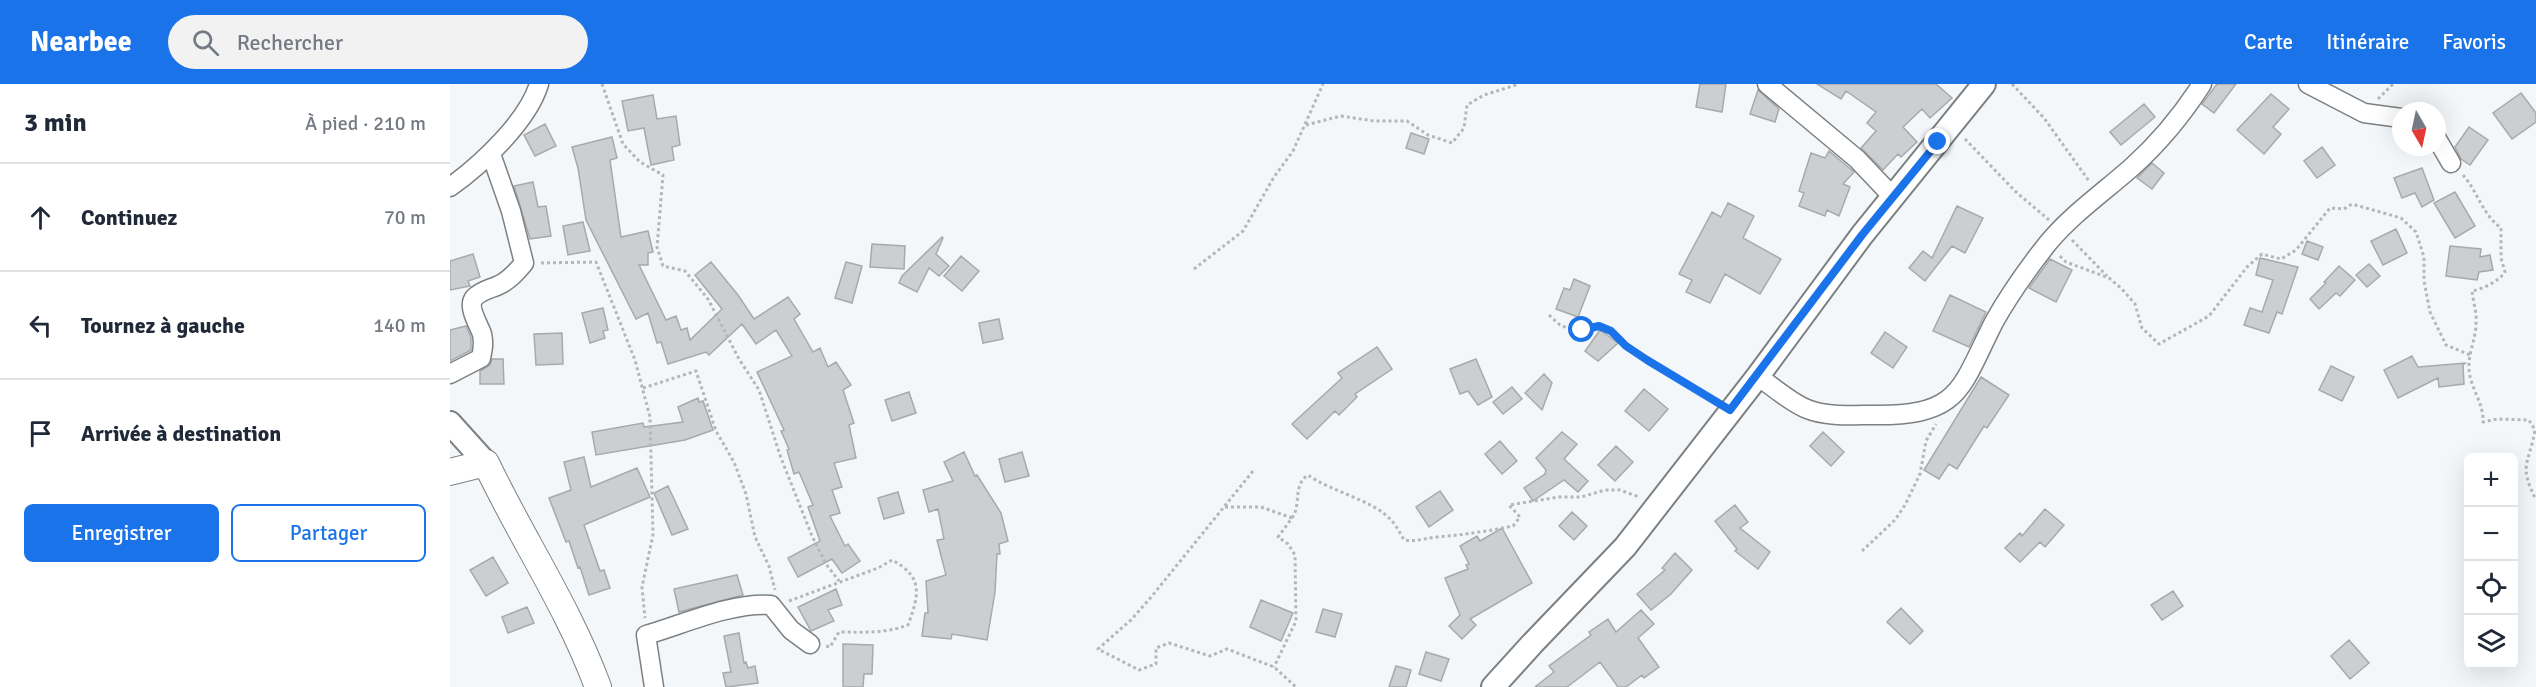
<!DOCTYPE html>
<html lang="fr">
<meta charset="utf-8">
<style>
body{margin:0;font-family:Signika,sans-serif;background:#f2f2f3;color:#1f2937}
.controls{position:absolute;right:18px;bottom:18px;display:grid;overflow:hidden;border-radius:9px;box-shadow:0 6px 24px #0002}
.controls button{width:54px;height:54px;display:grid;place-items:center;padding:0;border:0;border-bottom:2px solid #e0e1e3;background:#fff;color:#1f2937;font:30px sans-serif}
.compass{position:absolute;left:1942px;top:18px;width:54px;height:54px;border-radius:50%;background:#fff;box-shadow:0 6px 24px #0002;rotate:171deg}
.stop{position:absolute;width:18px;height:18px;margin:-14px;border:4px solid #1a73e8;border-radius:50%;background:#fff}
.stop.end{background:#1a73e8;border-color:#fff;box-shadow:0 2px 6px #0008}
.list{margin:0;padding:0;list-style:none}
h2{display:flex;justify-content:space-between;align-items:center;height:78px;margin:0;padding:0 24px;font-size:26px}
h2 small{font-size:20px;font-weight:400;color:#747a83}
.list li{display:grid;grid-template-columns:39px 1fr auto;gap:18px;align-items:center;box-sizing:border-box;height:108px;padding:0 24px;border-top:2px solid #e0e1e3}
.list b{display:block;font-size:22px;white-space:nowrap}
.list em{font-size:20px;font-style:normal;color:#747a83}
.actions{display:flex;gap:12px;padding:18px 24px}
.actions a{flex:1;padding:14px 0;border:2px solid #1a73e8;border-radius:9px;text-align:center;font-size:21px;color:#1a73e8}
.actions .main{background:#1a73e8;color:#fff}
.icon{flex:none;width:33px;height:33px;fill:none;stroke:currentColor;stroke-width:2;stroke-linecap:round;stroke-linejoin:round}
.map{position:relative;flex:none;width:2086px;height:603px;overflow:hidden}
header{display:flex;align-items:center;gap:36px;box-sizing:border-box;height:84px;padding:0 30px;background:#1a73e8;color:#fff}
header strong{font-size:28px}
nav{display:flex;gap:33px;margin-inline-start:auto;font-size:21px}
.search{width:420px;height:54px;background:#f2f2f3;display:flex;align-items:center;gap:15px;box-sizing:border-box;padding:0 21px;border-radius:33px;color:#747a83;font-size:22px}
main{display:flex}
aside{flex:1;background:#fff}
.map>svg:first-child{display:block}
</style>
<header>
<strong>Nearbee</strong>
<div class="search"><svg class="icon" aria-label="search" viewBox="0 0 24 24"><circle cx="10" cy="10" r="6"/><path d="M15 15l6 6"/></svg>Rechercher</div>
<nav><a>Carte</a><a>Itinéraire</a><a>Favoris</a></nav>
</header>
<main>
<aside>
<h2>3 min<small>À pied · 210 m</small></h2>
<ul class="list">
<li><svg class="icon" aria-label="ahead" viewBox="0 0 24 24"><path d="M12 20V5M6 11l6-6 6 6"/></svg><div><b>Continuez</b></div><em>70 m</em></li>
<li><svg class="icon" aria-label="left" viewBox="0 0 24 24"><path d="M17 20v-9H6M10 6l-5 5 5 5"/></svg><div><b>Tournez à gauche</b></div><em>140 m</em></li>
<li><svg class="icon" aria-label="arrive" viewBox="0 0 24 24"><path d="M6 21V4h12l-3 4 3 4H6"/></svg><div><b>Arrivée à destination</b></div></li>
</ul>
<div class="actions"><a class="main">Enregistrer</a><a>Partager</a></div>
</aside>
<div class="map">
<svg width="2086" height="603" viewBox="0 0 2086 603">
<rect width="100%" height="100%" fill="#f4f7f9"/>
<path fill="#cccfd2" stroke="#a7a9ac" stroke-width="1.5" d="M1250,0H1276L1272,28L1246,23Z
M1367,0H1486L1502,14L1480,34L1472,25L1453,43L1467,58L1451,73L1448,70L1433,86L1411,64L1426,47L1417,39L1426,28L1396,7L1391,15Z
M1767,0H1786L1764,29L1752,20Z
M1308,6L1329,25L1325,38L1300,30Z
M2071,9L2086,29V38L2062,55L2043,29Z
M1821,10L1839,25L1823,43L1831,50L1814,70L1787,46Z
M203,11L207,35L226,32L230,61L222,63L224,76L201,81L194,44L178,47L172,17Z
M1694,20L1705,33L1671,61L1660,48Z
M95,40L106,62L85,72L74,51Z
M2019,43L2038,56L2020,81L2011,75L2005,63Z
M961,49L979,55L974,70L956,64Z
M162,53L167,74L160,76L171,153L198,147L203,168L198,169V181H189L216,236L226,232L231,246L237,244L240,256L272,225L245,191L261,178L288,211L304,235L338,213L350,230L344,235L363,268L370,264L378,283L386,278L401,301L393,306L404,339L399,341L406,374L384,379L392,403L382,406L390,429L380,432L395,462L398,460L410,477L392,489L382,475L348,493L338,474L370,457L358,423L363,421L349,388L344,390L337,366L339,365L331,347L334,346L307,288L342,272L326,246L306,260L292,240L259,271L256,268L218,280L211,258L207,259L198,229L186,235L136,136L128,84L122,63Z
M1872,63L1885,81L1867,94L1854,77Z
M1379,67L1404,88L1393,100L1400,103L1389,132L1377,126L1375,132L1349,122L1354,109L1349,107L1361,69L1375,74Z
M1702,79L1714,89L1702,105L1687,94Z
M1972,84L1984,116L1972,123L1965,109L1952,114L1944,94Z
M83,98L88,123L96,122L101,152L80,155L64,102Z
M2005,108L2025,142L2005,154L1984,119Z
M1278,119L1304,132L1293,154L1331,175L1310,210L1275,190L1260,219L1236,208L1242,196L1229,190L1262,128L1271,133Z
M1507,122L1533,134L1515,169L1502,162L1475,197L1459,184L1473,167L1482,174Z
M133,138L140,167L118,171L113,142Z
M1946,145L1957,169L1933,181L1921,157Z
M492,153L493,154L486,170L499,182L489,192L479,184L467,208L449,199L452,192Z
M1857,157L1873,163L1868,176L1852,170Z
M422,160L455,162L454,185L420,183Z
M2000,162L2031,165L2030,173L2040,171L2043,186L2029,188L2027,196L1996,192Z
M23,170L30,193L18,197L20,202L0,206V177Z
M511,172L529,187L512,207L494,192Z
M1810,174L1848,183L1832,230L1827,228L1819,249L1794,241L1800,224L1812,228L1823,196L1806,191Z
M1600,175L1622,186L1606,218L1579,204Z
M396,178L412,182L402,219L385,214Z
M1919,180L1930,192L1917,203L1906,191Z
M1889,182L1905,196L1890,212L1886,209L1869,225L1860,215L1876,199L1874,198Z
M1124,195L1140,202L1128,233L1106,225L1114,204L1120,206Z
M1500,211L1536,228L1519,263L1483,247Z
M153,224L158,246L153,247L155,254L140,259L132,229Z
M549,235L553,255L533,259L529,239Z
M16,242L21,253V266L0,277V246Z
M1150,246L1168,259L1148,277L1135,267Z
M1435,248L1457,263L1443,284L1421,269Z
M112,249L113,280L86,281L84,250Z
M927,263L942,285L905,310L907,313L889,331L885,327L857,355L842,340L892,294L888,289Z
M1962,272L1968,283L2016,279L2013,281L2014,300L1989,303L1988,294L1948,314L1934,286Z
M42,275H53L54,300H30V287L40,281Z
M1026,275L1042,313L1028,321L1018,307L1010,310L1000,285Z
M1881,282L1904,293L1892,317L1869,306Z
M1094,290L1102,299L1092,326L1075,309Z
M1531,293L1559,311L1537,344L1534,342L1507,385L1499,380L1489,395L1474,386Z
M1062,303L1072,315L1053,330L1043,318Z
M1194,305L1218,325L1199,347L1175,327Z
M459,308L466,329L442,337L435,316Z
M248,314L249,318L253,317L263,346L235,356L146,371L142,348L193,339L194,343L233,338L228,323Z
M1112,348L1127,360L1114,375L1138,397L1128,408L1114,396L1083,417L1074,404L1095,390L1096,386L1086,374Z
M1373,348L1394,368L1381,382L1360,362Z
M1050,357L1067,377L1052,390L1035,370Z
M1166,362L1183,378L1165,397L1148,381Z
M514,368L525,392L527,391L551,429L558,457L549,460L550,470H547L545,508L537,556L502,550L501,555L472,552L475,529H478L476,497L496,491L487,456L494,455L488,425L479,428L473,406L503,397L494,378Z
M572,368L579,392L555,398L549,375Z
M134,373L141,403L187,384L200,413L134,441L150,487L154,486L160,504L139,511L130,483L128,484L119,457L116,458L99,414L121,406L114,378Z
M218,402L238,445L222,451L204,409Z
M990,407L1003,426L979,443L966,423Z
M448,408L454,429L434,435L428,414Z
M1285,421L1298,438L1290,444L1320,468L1308,485L1285,467L1287,465L1265,437Z
M1595,425L1614,441L1595,463L1590,458L1570,478L1555,464L1570,449L1572,452Z
M1122,428L1137,442L1124,456L1109,442Z
M1052,444L1082,499L1020,535L1026,541L1012,555L999,542L1010,531L995,494L1018,485L1016,481L1019,480L1010,462L1027,452L1030,457Z
M1225,469L1242,486L1221,510L1201,526L1187,510L1215,486L1212,484Z
M43,473L58,499L36,512L20,486Z
M287,491L293,511L229,528L224,505Z
M386,505L392,521L378,526L384,537L361,547L348,523Z
M1723,507L1733,522L1712,536L1701,521Z
M811,516L843,529L831,557L800,543Z
M77,523L84,539L58,549L52,533Z
M1451,524L1473,547L1460,560L1437,538Z
M873,525L892,530L885,553L866,548Z
M1191,526L1204,540L1188,554L1209,583L1194,594L1192,591L1176,603H1168L1150,578L1117,603H1085L1104,588L1099,582L1141,551L1139,548L1158,535L1166,548Z
M289,549L294,579L296,578L298,584L305,582L308,599L276,603L273,589L281,588L274,552Z
M1899,556L1919,579L1900,595L1881,572Z
M393,560L423,561L422,590H414L413,603H393Z
M976,568L999,575L991,597L969,590Z
M946,582L961,586L956,603H939Z"/>
<g fill="none" stroke-linecap="round" stroke-linejoin="round">
<g stroke="#7d8082" stroke-width="21">
<path id="minor" d="M1317,0L1407,75L1444,114
M1858,0L1914,29L1951,34
M1987,55L2001,79
M0,103C31,81 78,37 89,0
M0,290L31,274C33,265 34,259 32,250C29,241 17,223 24,214C31,206 41,205 49,201C60,196 67,187 74,179L61,127L41,70
M1308,292C1323,303 1340,318 1357,325C1377,333 1403,331 1424,331C1511,332 1510,305 1544,238C1559,211 1579,183 1598,159C1622,130 1654,108 1682,83C1710,58 1732,31 1752,0
M204,603L196,551C234,540 282,518 321,521L341,546L360,560"/>
</g>
<g stroke="#7d8082" stroke-width="26">
<path id="tertiary" d="M0,339L36,379
M1043,603L1082,560L1175,463L1308,292L1412,151L1534,0"/>
</g>
<g stroke="#7d8082" stroke-width="28">
<path id="secondary" d="M0,388L36,379C72,455 119,524 148,603"/>
</g>
<path stroke="#b4b7b8" stroke-width="3" stroke-dasharray="3 3" stroke-linecap="butt" d="M152,0L173,60L190,78L213,91L207,163L213,182L235,187L258,215L289,275L309,306L331,374L362,452L376,480L389,497
M1562,0L1594,34L1639,97
M1928,15L1943,0
M856,41L891,32L924,37H957L978,51L1002,59L1014,44L1017,21L1034,11L1069,0
M1515,55L1566,108L1599,136
M2013,91C2028,108 2032,130 2051,144V174L2055,188C2049,197 2033,205 2022,207C2023,217 2027,229 2026,239C2026,255 2018,269 2019,285C2020,304 2034,319 2033,338L2047,335L2079,336L2085,346C2079,381 2068,380 2086,416
M1622,156L1657,192
M1610,172L1616,178L1659,194L1672,205L1685,220L1692,244L1709,260L1759,232L1797,183L1812,170L1831,175L1846,166L1880,124L1894,125L1902,120L1951,134L1966,148L1974,173V197L1980,228L1996,261L2020,271
M91,179L146,178L185,276L200,333L203,451L192,503L195,534
M744,185L793,147L824,93L843,67L873,0
M1099,231L1110,241L1120,245L1132,246L1149,242L1161,247L1176,262L1266,318
M193,304L246,287L266,347L284,378L296,410L305,453L319,482L325,506
M803,387L702,512L682,535L648,565L689,586L706,580V564L719,559L760,572L777,565L824,583L846,603
M775,423H811L842,434L828,453L838,460L845,471L846,537L824,583
M842,434C852,420 842,402 858,391C882,408 923,416 941,436C946,441 950,449 954,456C967,458 975,454 987,453C1013,451 1038,447 1063,442L1070,433L1059,421L1109,413H1131L1155,406H1170L1189,413
M1412,467L1445,436L1455,421L1470,390L1476,357L1486,340
M339,517L428,484L442,476C474,493 469,511 458,541C434,550 414,548 389,548L380,563L376,562"/>
<use href="#minor" stroke="#fff" stroke-width="18"/>
<use href="#tertiary" stroke="#fff" stroke-width="22"/>
<use href="#secondary" stroke="#fff" stroke-width="26"/>
</g>
<g fill="none" stroke-linecap="round" stroke-linejoin="round">
<path stroke="#1a73e8" stroke-width="8" d="M1132,246L1149,242L1161,247L1176,262L1197,276L1280,326L1412,151L1488,58"/>
</g>
</svg>
<div class="controls">
<button>+</button>
<button>−</button>
<button><svg class="icon" aria-label="locate" viewBox="0 0 24 24"><circle cx="12" cy="12" r="6"/><path d="M12 2v4M12 18v4M2 12h4M18 12h4"/></svg></button>
<button><svg class="icon" aria-label="layers" viewBox="0 0 24 24"><path d="M12 4l9 5-9 5-9-5zM3 14l9 5 9-5"/></svg></button>
</div>
<svg class="compass" viewBox="-18 -18 36 36"><path d="M0-13l5 13h-10z" fill="#e53935"/><path d="M0 13l5-13h-10z" fill="#747a83"/></svg>
<div class="stop" style="left:1132px;top:246px"></div>
<div class="stop end" style="left:1488px;top:58px"></div>
</div>
</main>
